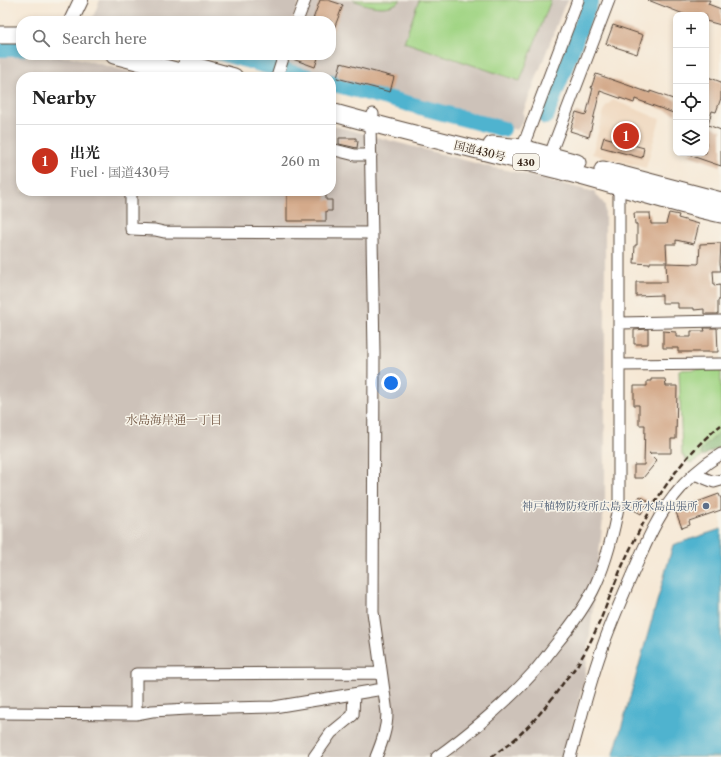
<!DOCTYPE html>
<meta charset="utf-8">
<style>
body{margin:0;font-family:"Libre Caslon Text","Noto Serif JP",serif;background:#f6f6f6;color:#222}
.controls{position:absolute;right:12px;top:12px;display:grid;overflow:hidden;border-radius:8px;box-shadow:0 2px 6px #0003}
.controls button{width:36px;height:36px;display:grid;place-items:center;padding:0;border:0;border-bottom:1px solid #e0e0e0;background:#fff;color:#222;font:20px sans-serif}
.you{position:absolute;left:391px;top:383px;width:14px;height:14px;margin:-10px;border:3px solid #fff;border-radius:50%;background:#1a73e8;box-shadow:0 0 0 6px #1a73e833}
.badge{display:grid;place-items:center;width:26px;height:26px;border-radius:50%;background:#c8321e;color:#fff;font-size:13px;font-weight:700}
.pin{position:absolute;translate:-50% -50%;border:2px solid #fff;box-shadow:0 1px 4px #0006}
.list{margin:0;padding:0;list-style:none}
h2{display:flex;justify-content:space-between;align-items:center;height:52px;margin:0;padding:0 16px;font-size:17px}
h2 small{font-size:13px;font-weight:400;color:#767676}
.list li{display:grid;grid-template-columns:26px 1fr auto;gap:12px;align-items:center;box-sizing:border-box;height:72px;padding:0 16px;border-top:1px solid #e0e0e0}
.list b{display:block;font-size:15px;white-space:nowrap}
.list p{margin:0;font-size:13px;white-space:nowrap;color:#767676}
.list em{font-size:13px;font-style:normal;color:#767676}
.icon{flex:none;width:22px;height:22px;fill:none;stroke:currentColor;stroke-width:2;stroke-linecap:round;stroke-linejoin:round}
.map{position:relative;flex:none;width:721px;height:757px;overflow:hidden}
.search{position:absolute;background:#fff;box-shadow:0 2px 6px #0003;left:16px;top:16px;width:320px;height:44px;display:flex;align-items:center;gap:10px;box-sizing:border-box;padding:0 14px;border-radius:16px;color:#767676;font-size:15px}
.panel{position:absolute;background:#fff;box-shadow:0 2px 6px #0003;left:16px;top:72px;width:320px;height:124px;border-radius:16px}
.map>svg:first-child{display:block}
</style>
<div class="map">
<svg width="721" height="757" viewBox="0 0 721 757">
<rect width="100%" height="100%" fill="#f7f3e8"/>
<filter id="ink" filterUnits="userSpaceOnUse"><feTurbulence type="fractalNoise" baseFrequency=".025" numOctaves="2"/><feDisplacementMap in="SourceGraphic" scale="8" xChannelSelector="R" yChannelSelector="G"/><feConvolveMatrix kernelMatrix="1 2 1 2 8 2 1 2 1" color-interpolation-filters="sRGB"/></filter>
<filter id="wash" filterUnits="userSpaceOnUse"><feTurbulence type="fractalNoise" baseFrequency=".012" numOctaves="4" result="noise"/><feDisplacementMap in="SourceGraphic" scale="16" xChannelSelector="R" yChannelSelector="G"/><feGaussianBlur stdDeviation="0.9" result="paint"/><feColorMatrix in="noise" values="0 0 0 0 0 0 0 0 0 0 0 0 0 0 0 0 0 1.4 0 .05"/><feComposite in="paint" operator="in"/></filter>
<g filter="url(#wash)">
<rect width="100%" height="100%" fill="#f6e8d5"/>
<path fill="#efd6bb" d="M613,100L660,119L646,168L592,154L605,107Z"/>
<path fill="#cdc2b9" d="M100,0H300L292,21H115L110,19H92Z
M310,0H569L564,6L523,113L524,118L520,126L517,130L331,80V77H320L285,68L290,55H331V21H302Z
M242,55H280L276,65Z
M0,56L72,57L151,77H21V191H331V125L494,168L507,170L594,192L605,205V501L585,677L564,757H0Z"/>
<path fill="#a2d585" stroke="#6e8052" d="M353,0H401C388,12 368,6 353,0Z
M419,0H551L520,81L404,42Z
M721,368V446L691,463L688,462L682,454L679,370Z"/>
<path fill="#81b672" stroke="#5e7048" d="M721,431V446L703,456L701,455V450Z"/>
<path fill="#50b3cf" stroke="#466e76" d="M721,529V757H613L673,545Z"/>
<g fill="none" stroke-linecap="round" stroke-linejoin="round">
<path stroke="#50b3cf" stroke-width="2.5" d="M0,54H21
M203,55L275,75
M331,90L501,135
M550,119L597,0"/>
<path stroke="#50b3cf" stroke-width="16" d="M0,49H21
M228,55L308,77
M331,83L503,129
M546,117L591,0"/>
</g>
<g id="blocks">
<path fill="#d4aa8b" d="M320,0H328L343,5L332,34L331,21H319L313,19Z
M648,0H710L708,4L721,9V25L706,21V15H686Z
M613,25L643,35L637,54L606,44Z
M291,55H319L315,67L290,58Z
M341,63L394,77L390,92L337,78Z
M596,74L650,93V91L676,100V114L635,99L634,103L600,91L589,137L570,131L576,112L586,115L593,88H591Z
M708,77L721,82V98L716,112L712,111L708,125L721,130V166L686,154V153H706V83Z
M604,137L644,148L642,158L601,147Z
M339,138H356V141H358L357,148L339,144Z
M287,191H326V200H332V211H326V221H287Z
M634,213H650L651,224H666L669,213L679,215L678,218L699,224L694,244L676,240V244H666L667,262H650V264L634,263L635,245H637V224H635Z
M721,243L720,263L721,271H713L714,286L720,285V300H718V314H704V309L694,310V308H678V303H662V295L636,296V282H667L666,263L698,264L699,263L700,244Z
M704,328H717L718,352H678V348H663V331L676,332V337H691V331H705Z
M648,329V344H634V330Z
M651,379H665L666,386H677L676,439H671V453H649L657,461L643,478H634V465H644L645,425H639V405H634V386H647V381H651Z
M719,494L721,499V510L689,521L690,525L682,528L674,507L676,505L682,503L684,507Z
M640,496L648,501L641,514L632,509Z"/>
</g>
</g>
<g filter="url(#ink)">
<use href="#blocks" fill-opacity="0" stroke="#574639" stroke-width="1"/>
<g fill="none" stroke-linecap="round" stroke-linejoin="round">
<g stroke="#574639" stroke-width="13">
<path id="minor" d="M297,21L305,0
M277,77L284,55
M373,114L370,123L374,353L373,612L387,713C387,729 382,742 376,757
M331,149L355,155H371
M520,154L578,0
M548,160L609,0
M131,191V229L155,230L164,232L372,233
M619,323L721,321
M619,365L721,364
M694,474L714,482L721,480
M0,713L136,714L152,711L188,709L274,707L383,689
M136,714V674L381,673
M314,757L331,733L353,715L354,694
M437,757C470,733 503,706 531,675C540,666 547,655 556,644C571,626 586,606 596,584C608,557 614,531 619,502V181
M570,757C581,719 590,680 604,643C613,618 624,593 635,568C646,543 657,517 674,496C687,479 703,465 721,454"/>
</g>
<g stroke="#574639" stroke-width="16">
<path id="major" d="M71,21L81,0"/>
</g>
<g stroke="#574639" stroke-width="19">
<path id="highway" d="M0,35H21
M114,55L199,77
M187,64L234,77
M331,112C405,133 480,150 554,169C610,183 665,202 721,214
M492,145L522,148L577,163
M603,170L721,201"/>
</g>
<use href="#minor" stroke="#fff" stroke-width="11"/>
<use href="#major" stroke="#fff" stroke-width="14"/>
<use href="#highway" stroke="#fff" stroke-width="17"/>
<path stroke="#3b2a1e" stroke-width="2.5" stroke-dasharray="6 3" stroke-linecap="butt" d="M491,757C499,751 507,746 515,739C535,721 551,701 566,679C572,672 578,665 582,657C598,630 608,600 620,571C644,517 674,462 721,425"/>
</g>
</g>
<circle fill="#5c6f8a" stroke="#f7f3e8" stroke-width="1.5" cx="706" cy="506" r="4"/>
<g text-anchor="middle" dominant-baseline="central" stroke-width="3" stroke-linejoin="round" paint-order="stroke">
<rect fill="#f7f3e8" stroke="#73665b" stroke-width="1" x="513" y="154" width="26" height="16" rx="3"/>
<g font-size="10" font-weight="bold" fill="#3b2a1e">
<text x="526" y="162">430</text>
</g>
<g font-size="11" fill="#3b2a1e" stroke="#f7f3e8">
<text transform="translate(480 151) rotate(14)">国道430号</text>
</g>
<g font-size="11" fill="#4e5e75" stroke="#f7f3e8" text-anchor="end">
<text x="698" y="506">神戸植物防疫所広島支所水島出張所</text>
</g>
<g font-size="12" fill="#715744" stroke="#f7f3e8">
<text x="174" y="419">水島海岸通一丁目</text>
</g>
</g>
</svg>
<div class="controls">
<button>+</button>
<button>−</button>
<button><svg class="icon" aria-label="locate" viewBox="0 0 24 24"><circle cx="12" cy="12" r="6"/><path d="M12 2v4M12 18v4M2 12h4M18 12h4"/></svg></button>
<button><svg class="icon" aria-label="layers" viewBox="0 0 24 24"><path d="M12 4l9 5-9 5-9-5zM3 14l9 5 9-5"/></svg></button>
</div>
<div class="you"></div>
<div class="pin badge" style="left:626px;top:136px">1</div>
<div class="search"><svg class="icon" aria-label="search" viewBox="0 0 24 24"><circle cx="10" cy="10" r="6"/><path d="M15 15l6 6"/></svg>Search here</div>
<section class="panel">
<h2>Nearby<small></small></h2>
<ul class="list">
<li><span class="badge">1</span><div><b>出光</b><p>Fuel · 国道430号</p></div><em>260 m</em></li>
</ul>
</section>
</div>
